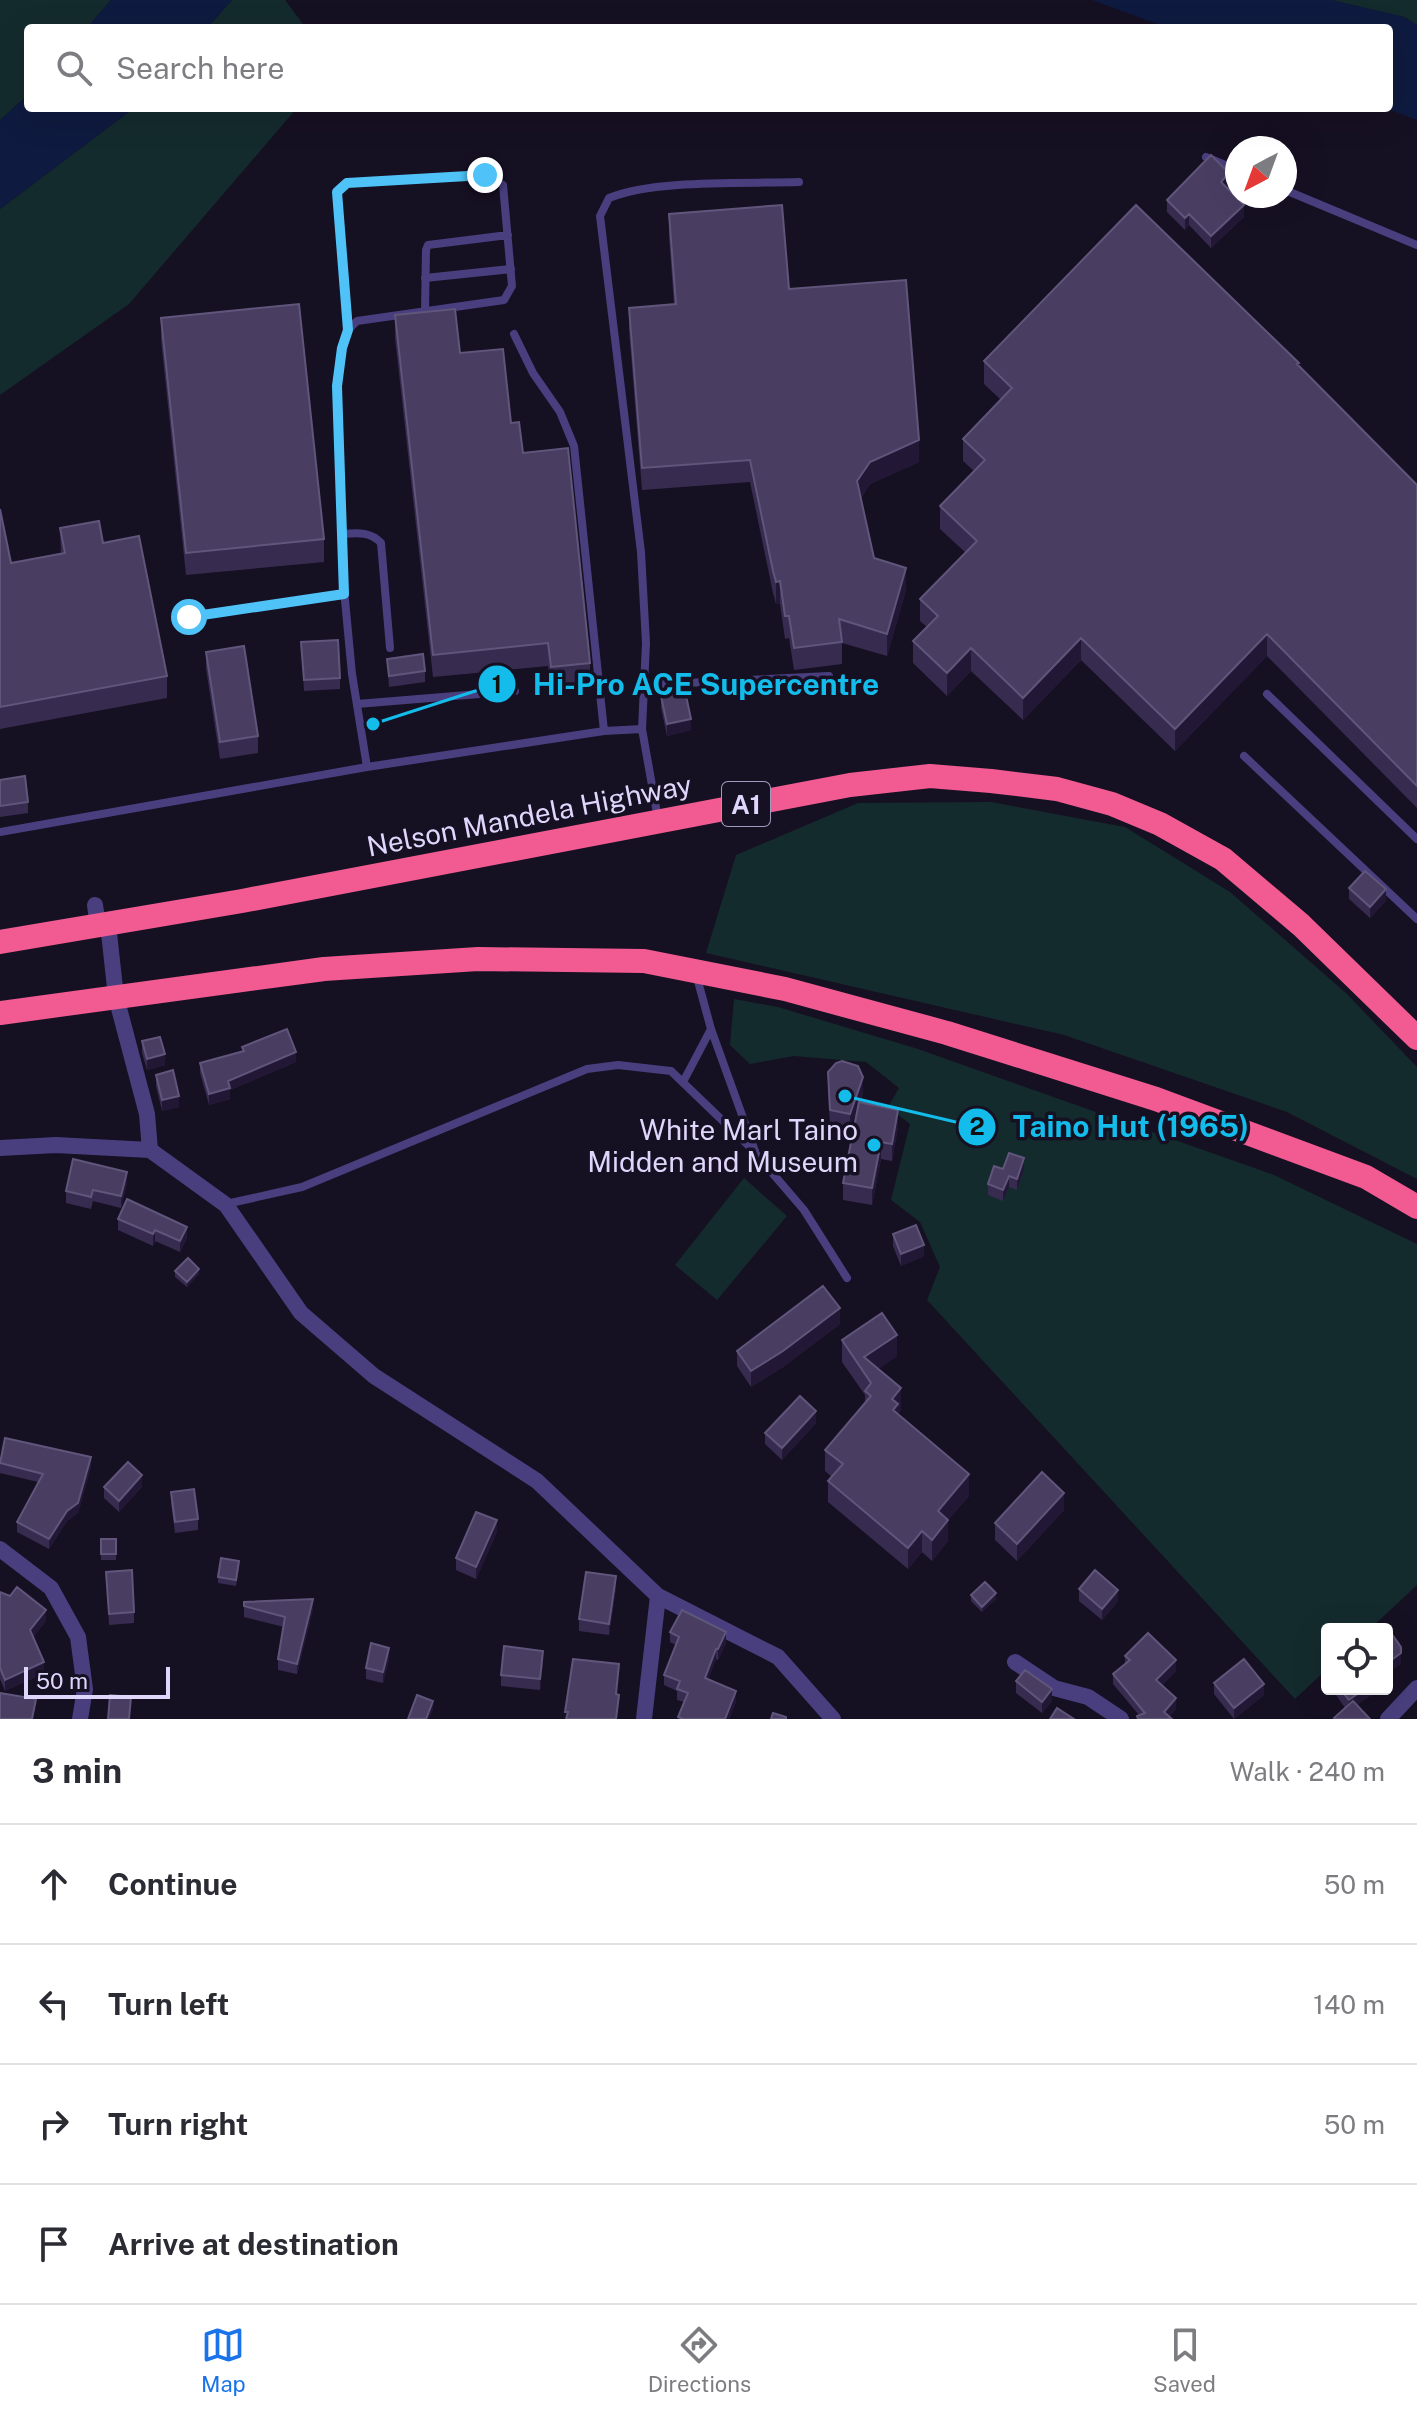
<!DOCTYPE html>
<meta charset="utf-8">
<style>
body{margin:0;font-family:"Public Sans",sans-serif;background:#f7f7f7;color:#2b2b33}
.controls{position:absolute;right:24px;bottom:24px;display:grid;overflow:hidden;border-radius:8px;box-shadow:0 8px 32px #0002}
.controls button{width:72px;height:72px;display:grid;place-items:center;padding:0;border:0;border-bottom:2px solid #e1e1e2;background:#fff;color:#2b2b33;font:40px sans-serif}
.compass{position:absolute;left:1225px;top:136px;width:72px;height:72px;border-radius:50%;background:#fff;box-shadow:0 8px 32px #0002;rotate:221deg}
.scale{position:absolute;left:24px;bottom:20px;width:146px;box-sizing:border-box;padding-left:8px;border:4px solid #dfd6fc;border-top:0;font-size:22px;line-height:28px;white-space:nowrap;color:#dfd6fc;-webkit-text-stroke:6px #161023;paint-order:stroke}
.stop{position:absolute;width:24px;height:24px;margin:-18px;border:6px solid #4fc3f7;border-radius:50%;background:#fff}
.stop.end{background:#4fc3f7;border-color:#fff;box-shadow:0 2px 8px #0008}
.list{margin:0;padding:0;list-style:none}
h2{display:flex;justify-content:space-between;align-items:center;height:104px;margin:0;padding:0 32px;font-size:34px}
h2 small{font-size:26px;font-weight:400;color:#7c7c81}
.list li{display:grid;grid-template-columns:52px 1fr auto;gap:24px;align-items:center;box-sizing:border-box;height:120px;padding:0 32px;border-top:2px solid #e1e1e2}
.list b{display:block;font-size:30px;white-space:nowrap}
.list em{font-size:26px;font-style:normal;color:#7c7c81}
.icon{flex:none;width:44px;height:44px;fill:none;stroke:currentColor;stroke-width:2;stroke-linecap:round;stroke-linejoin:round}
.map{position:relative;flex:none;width:1417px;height:1719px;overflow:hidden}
.search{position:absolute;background:#fff;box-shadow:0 8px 32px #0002;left:24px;right:24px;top:24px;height:88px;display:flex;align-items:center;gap:20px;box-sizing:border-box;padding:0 28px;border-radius:8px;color:#7c7c81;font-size:30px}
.sheet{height:584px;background:#fff}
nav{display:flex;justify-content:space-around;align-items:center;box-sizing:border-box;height:112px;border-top:2px solid #e1e1e2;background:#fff;font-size:22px;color:#7c7c81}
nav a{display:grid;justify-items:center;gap:4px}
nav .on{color:#1a73e8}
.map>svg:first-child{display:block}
</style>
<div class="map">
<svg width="1417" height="1719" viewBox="0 0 1417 1719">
<rect width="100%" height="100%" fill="#161023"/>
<path fill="#142b2d" d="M0,0H111L87,28H28V95L0,120Z
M232,0H285L306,28H207Z
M1331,0H1417V25L1404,17Z
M134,108H297L129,304L0,395V209Z
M991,802L1125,827L1230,892L1346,993L1417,1067V1179L1287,1112L1064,1035L706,953L736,855L858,803Z
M734,999L778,1007L918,1049L1274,1175L1417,1244V1585L1370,1629H1327V1669L1295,1699L927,1300L940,1267L920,1222L891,1200L910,1124L888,1107L899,1088L866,1062L794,1056L750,1064L730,1045Z
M744,1178L787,1216L717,1300L675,1265Z"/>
<path fill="#0e1a3f" d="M111,0H232L207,28H87Z
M1092,0H1331L1404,17L1417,25V120L1385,108H1389V28H1168Z
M28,95V108H134L0,209V120Z"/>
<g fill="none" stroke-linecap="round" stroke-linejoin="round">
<path stroke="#493f7e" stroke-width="8" d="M1206,157L1237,170
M1285,190L1417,245
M425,278L511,269
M425,311L426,250L428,245L508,235
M348,330L337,192L347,183L485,175L503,185L512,286L504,300L357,321L348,330L342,348L337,386L343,579L352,674L367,767
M514,334L533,373L560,412L574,446L604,731
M341,534C357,533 370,531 381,543L390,648
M189,617L344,594
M644,685L829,676
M1267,694L1417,839
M357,704L515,691
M642,729L646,643L641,552L600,216L609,198C655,179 747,184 799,182
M1244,756L1417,919
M0,832L367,767L604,731L642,729L658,819
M696,974L711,1029L755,1151
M683,1082L711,1029
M226,1204L302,1187L587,1069L618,1065L671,1071L750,1147L804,1210L847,1278"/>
<path stroke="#493f7e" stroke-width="16" d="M95,905L98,926
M108,924L116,997L147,1114L150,1150L226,1205L301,1313L374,1376L537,1481L658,1596L644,1719
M0,1148L56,1145L150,1150
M0,1549L51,1588L78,1637L85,1689L80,1719
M658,1596L778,1657L833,1719
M1015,1662L1054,1688L1088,1697L1121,1719
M1388,1719L1417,1688"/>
<path stroke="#f15b92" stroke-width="24" d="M0,942L242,901L850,785L930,776L991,781L1057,789L1112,804L1160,824L1223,859L1301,925L1417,1038
M0,1013L324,969L478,959L644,961L785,989L947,1033L1156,1099L1366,1177L1417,1207"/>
</g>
<path fill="#372b50" d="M1229,184L1226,188L1244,217L1211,248L1189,225L1185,230L1167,212V200Z
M669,214L789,289L919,462L870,484L861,498L874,558L906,590L887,656L842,643V664L794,670L789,638L785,639L780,604H776L773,593L750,482L642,490L629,330V308L674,305L669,236Z
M395,315L460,353L511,423L523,453L590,663V686L551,690L548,666L433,677L395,338Z
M161,318L324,539V562L186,575L161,340Z
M984,361L1299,366L1417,485V808L1267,656L1175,751L1081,660L1023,720L971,671L947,696L913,663V641L927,627L920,621V599L966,553L940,529V506L974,471L963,461V439L1001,400L984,384Z
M0,509L11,563L61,554L60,528L103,543L167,676V698L0,729Z
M301,642L340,678V689L304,691Z
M206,652L258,736V753L220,759L206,669Z
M387,659L425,671V682L389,687Z
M661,696L691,730L667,736L661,708Z
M0,780L28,802V813L0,817Z
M1349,888L1386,901L1370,918L1349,899Z
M142,1041L165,1065L147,1070L142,1053Z
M242,1047L296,1062L230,1090V1099L209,1105L200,1073V1063L242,1051Z
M156,1075L179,1107L162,1111L156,1086Z
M828,1088L863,1093L860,1102L898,1127L892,1161L881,1159L872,1205L843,1200V1183L857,1109L850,1129L830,1125Z
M1003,1169L1024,1170L1017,1190L1009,1187L1003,1201L988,1195V1184Z
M127,1183L121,1208L93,1201L91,1209L66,1203V1191Z
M118,1219L187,1238L180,1252L155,1241L153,1246L118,1230Z
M893,1234L924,1256L901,1266L893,1246Z
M175,1271L199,1274L187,1287L175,1277Z
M840,1324L783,1367L751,1387L737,1366V1351Z
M842,1340L897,1356L878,1369L901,1409L898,1414L969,1496L948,1520V1541L932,1561L922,1552L908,1569L828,1502V1481L832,1477L825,1471V1450L865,1403V1395L842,1362Z
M816,1423L782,1460L765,1444V1433Z
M0,1460L91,1467L78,1513L67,1521L49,1549L17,1532V1522L38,1482L0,1473Z
M104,1487H142L119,1512L104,1498Z
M171,1492L198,1519V1530L175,1533L171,1503Z
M1064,1510L1017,1561L995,1540V1523Z
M497,1532L476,1579L456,1570V1558Z
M101,1539H116V1560H101Z
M239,1566L236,1586L218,1583V1577Z
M106,1572L134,1612V1623L109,1625Z
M616,1588L609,1635L579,1631V1619Z
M1079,1589L1118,1601L1102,1620L1079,1601Z
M0,1592L46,1621L33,1637L44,1673L5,1691L0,1679Z
M971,1595L996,1599L982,1612L971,1601Z
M244,1602L313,1609L297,1674L278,1670V1659L284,1627L244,1617Z
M670,1632L726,1643L718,1660L716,1659L708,1680L736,1702L729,1719H678L684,1702L677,1700V1691L664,1685V1675L676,1645L670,1642Z
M1125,1656L1176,1671L1162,1685L1176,1709L1169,1717L1172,1719H1137V1716L1139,1715L1113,1684V1674L1125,1664Z
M389,1659L383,1683L366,1679V1668Z
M543,1662L540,1690L501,1686V1675Z
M1016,1681L1052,1701L1042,1713L1016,1693Z
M1214,1683L1264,1695L1234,1719L1214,1694Z
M1332,1689H1371V1695L1357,1705L1370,1719H1334L1345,1708Z"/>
<path fill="#221836" d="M1229,173V184L1221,193V182Z
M1244,205V217L1211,248V236Z
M1189,214V225L1185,230V218Z
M919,440V462L870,484L857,503V481L870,462Z
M906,568V590L887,656V634Z
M780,581V604H776V582Z
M1267,634V656L1175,751V729Z
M1081,638V660L1023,720V698Z
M971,648V671L947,696V673Z
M691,719V730L667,736V724Z
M1386,889V901L1370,918V907Z
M296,1052V1062L230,1090V1099L209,1105V1094L228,1081Z
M165,1054V1065L147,1070V1059Z
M863,1077V1093L850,1129V1114Z
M179,1096V1107L162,1111V1100Z
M898,1110V1127L892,1161V1144Z
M881,1142V1159L872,1205V1188Z
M1024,1158V1170L1017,1190V1179Z
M127,1172V1183L121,1208V1196Z
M1009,1176V1187L1003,1201V1190Z
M187,1227V1238L180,1252V1241Z
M155,1230V1241L153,1246V1234Z
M924,1245V1256L901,1266V1254Z
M199,1269V1274L187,1287V1282Z
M840,1308V1324L783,1367L751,1387V1371Z
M897,1335V1356L867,1377L864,1357Z
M901,1388V1409L898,1413V1425L893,1431L892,1399Z
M816,1411V1423L782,1460V1448Z
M91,1457V1467L78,1513L67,1521L49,1549V1539L67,1511Z
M969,1474V1496L948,1520V1541L932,1561V1540L938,1511Z
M142,1475V1487L119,1512V1501Z
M1064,1493V1510L1017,1561V1544Z
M497,1520V1532L476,1579V1567Z
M922,1531V1552L908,1569V1548Z
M616,1576V1588L609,1635V1624Z
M1118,1590V1601L1102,1620V1609Z
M996,1593V1599L982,1612V1607Z
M313,1599V1609L297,1674V1664Z
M46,1610V1621L30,1641V1630Z
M726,1632V1643L718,1660V1649Z
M389,1648V1659L383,1683V1672Z
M716,1649V1659L705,1689V1678Z
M543,1651V1662L540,1690V1679Z
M1401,1653V1664L1387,1674V1663Z
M1176,1660V1671L1156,1691V1680Z
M44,1662V1673L5,1691V1680Z
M1264,1684V1695L1234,1719V1708Z
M1052,1689V1701L1042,1713V1702Z
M1364,1689H1371V1695L1349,1712V1700Z
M736,1691V1702L729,1719H725Z
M1176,1698V1709L1167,1719L1164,1712Z
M433,1701V1710L429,1719H426Z"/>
<path fill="#493d62" stroke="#60557a" stroke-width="2" d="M1211,155L1229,173L1221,182L1244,205L1211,236L1189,214L1185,218L1167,200Z
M782,205L789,289L906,280L919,440L870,462L857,481L874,558L906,568L887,634L839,619L842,642L794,648L789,616H785L780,581L776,582L773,571L750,460L642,468L629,308L676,304L669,214Z
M1136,205L1299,363L1297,364L1417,485V786L1267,634L1175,729L1081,638L1023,698L971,648L947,673L913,641L938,616L920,599L977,541L940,506L985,460L963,439L1012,388L984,361Z
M299,304L324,539L186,553L161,318Z
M455,309L460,353L503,349L511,423L519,422L523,453L568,448L590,663L551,667L548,643L433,655L395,315Z
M0,509L11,563L65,553L60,528L99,521L103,543L139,536L167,676L0,707Z
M338,640L340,678L304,680L301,642Z
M244,646L258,736L220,742L206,652Z
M423,654L425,671L389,676L387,659Z
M685,691L691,719L667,724L661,696Z
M25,776L28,802L0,806V780Z
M1365,871L1386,889L1370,907L1349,888Z
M287,1029L296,1052L228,1081L230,1088L209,1094L200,1063L244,1051L242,1047Z
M160,1037L165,1054L147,1059L142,1041Z
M842,1061L858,1066L863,1077L850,1114L830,1110L828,1072L836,1063Z
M173,1070L179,1096L162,1100L156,1075Z
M859,1102L898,1110L892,1144L881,1142L872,1188L843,1183Z
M1009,1153L1024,1158L1017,1179L1009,1176L1003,1190L988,1184L994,1166L1003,1169Z
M73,1159L127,1172L121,1196L93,1190L91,1197L66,1191Z
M127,1199L187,1227L180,1241L155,1230L153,1234L118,1219Z
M916,1225L924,1245L901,1254L893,1234Z
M188,1258L199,1269L187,1282L175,1271Z
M823,1286L840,1308L783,1351L751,1371L737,1351Z
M882,1313L897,1335L864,1357L901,1388L892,1399L898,1404L893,1410L969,1474L938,1511L948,1520L932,1540L922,1531L908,1548L828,1481L843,1464L825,1450L871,1396L865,1391L871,1383L842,1340Z
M800,1396L816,1411L782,1448L765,1433Z
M5,1438L91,1457L78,1503L67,1511L49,1539L17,1522L43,1474L0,1463Z
M128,1462L142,1475L119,1501L104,1487Z
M1042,1472L1064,1493L1017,1544L995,1523Z
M194,1489L198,1519L175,1522L171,1492Z
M476,1512L497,1520L476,1567L456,1558Z
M101,1539H116V1554H101Z
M221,1558L239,1561L236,1580L218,1577Z
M132,1570L134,1612L109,1614L106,1572Z
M1095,1570L1118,1590L1102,1609L1079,1589Z
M586,1572L616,1576L609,1624L579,1619Z
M985,1582L996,1593L982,1607L971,1595Z
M17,1587L46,1610L30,1630L44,1662L5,1680L0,1668V1592L10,1596Z
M313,1599L297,1664L278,1659L285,1617L244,1606V1602Z
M682,1610L726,1632L718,1649H716L705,1678L736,1691L725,1719H683L678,1717L688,1693L677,1689L680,1681L664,1675L679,1637L670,1632Z
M1389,1630L1401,1647V1653L1387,1663V1632Z
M1148,1633L1176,1660L1156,1680L1176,1698L1164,1712L1172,1719H1138L1137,1716L1145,1713L1113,1674L1130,1660L1125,1656Z
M371,1643L389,1648L383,1672L366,1668Z
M504,1646L543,1651L540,1679L501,1675Z
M573,1659L619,1664L616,1694L619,1695L616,1719H566L568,1712H565Z
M1244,1659L1264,1684L1234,1708L1214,1683Z
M1025,1670L1052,1689L1042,1702L1016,1681Z
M1340,1689H1364L1349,1700Z
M0,1693L36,1699L32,1719H0Z
M110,1695L131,1697L129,1719H108Z
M417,1695L433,1701L426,1719H408Z
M1353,1701L1370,1719H1335L1334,1718Z
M1057,1708L1074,1719H1050Z
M773,1713L786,1717V1719H771Z"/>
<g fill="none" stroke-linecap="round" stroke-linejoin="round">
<path stroke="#4fc3f7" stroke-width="10" d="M189,617L344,594L337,386L342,348L348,330L337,192L347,183L485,175"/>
</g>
<circle fill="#13bcea" stroke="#161023" stroke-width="3" cx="874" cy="1145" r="8"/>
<g text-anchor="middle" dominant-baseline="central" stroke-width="7" stroke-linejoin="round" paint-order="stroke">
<rect fill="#161023" stroke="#a39bbb" stroke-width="2" x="722" y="782" width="48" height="44" rx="6"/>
<g font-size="26" font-weight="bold" fill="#dfd6fc">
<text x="746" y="804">A1</text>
</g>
<g font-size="28" fill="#dfd6fc" stroke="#161023">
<text transform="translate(529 815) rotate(-11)">Nelson Mandela Highway</text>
</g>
<g font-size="28" fill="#dfd6fc" stroke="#161023" text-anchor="end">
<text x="858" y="1129">White Marl Taino<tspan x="858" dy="32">Midden and Museum</tspan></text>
</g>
</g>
<path fill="none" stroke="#13bcea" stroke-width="3" d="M373 724L497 684M845 1096L977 1127"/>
<g fill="#13bcea" stroke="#161023" stroke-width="3">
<circle cx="373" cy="724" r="8"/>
<circle cx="845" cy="1096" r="8"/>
<circle cx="497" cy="684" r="20"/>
<circle cx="977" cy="1127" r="20"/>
</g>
<g font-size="24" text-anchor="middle" font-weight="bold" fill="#111">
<text x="497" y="693">1</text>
<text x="977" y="1135">2</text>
</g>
<g font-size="30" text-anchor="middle" font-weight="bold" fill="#13bcea" stroke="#161023" stroke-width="7" stroke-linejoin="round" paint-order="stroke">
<text x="706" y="695">Hi-Pro ACE Supercentre</text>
<text x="1131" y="1137">Taino Hut (1965)</text>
</g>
</svg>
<div class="controls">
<button><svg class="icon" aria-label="locate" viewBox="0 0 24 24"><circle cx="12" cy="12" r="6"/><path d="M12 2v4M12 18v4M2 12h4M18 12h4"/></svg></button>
</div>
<svg class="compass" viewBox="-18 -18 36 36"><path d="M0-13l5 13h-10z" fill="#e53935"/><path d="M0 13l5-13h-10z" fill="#7c7c81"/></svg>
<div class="scale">50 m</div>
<div class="stop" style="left:189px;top:617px"></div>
<div class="stop end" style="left:485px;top:175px"></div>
<div class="search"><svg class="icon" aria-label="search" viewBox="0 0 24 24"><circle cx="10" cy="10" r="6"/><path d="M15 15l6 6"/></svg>Search here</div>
</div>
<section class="sheet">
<h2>3 min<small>Walk · 240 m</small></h2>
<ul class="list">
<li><svg class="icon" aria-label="ahead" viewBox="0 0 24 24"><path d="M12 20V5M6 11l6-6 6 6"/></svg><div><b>Continue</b></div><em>50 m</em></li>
<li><svg class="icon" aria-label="left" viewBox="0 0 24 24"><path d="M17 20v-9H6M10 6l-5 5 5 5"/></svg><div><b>Turn left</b></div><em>140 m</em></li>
<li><svg class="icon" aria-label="right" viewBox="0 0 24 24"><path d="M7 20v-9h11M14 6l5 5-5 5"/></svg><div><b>Turn right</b></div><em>50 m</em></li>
<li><svg class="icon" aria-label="arrive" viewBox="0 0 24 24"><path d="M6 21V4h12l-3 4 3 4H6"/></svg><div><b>Arrive at destination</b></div></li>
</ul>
</section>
<nav>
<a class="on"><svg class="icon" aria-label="map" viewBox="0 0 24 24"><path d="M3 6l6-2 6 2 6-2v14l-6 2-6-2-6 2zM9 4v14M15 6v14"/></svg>Map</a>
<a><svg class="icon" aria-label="directions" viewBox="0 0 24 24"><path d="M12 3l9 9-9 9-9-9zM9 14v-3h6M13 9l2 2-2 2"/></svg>Directions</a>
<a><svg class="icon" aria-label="saved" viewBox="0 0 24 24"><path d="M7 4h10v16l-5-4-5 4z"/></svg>Saved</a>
</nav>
